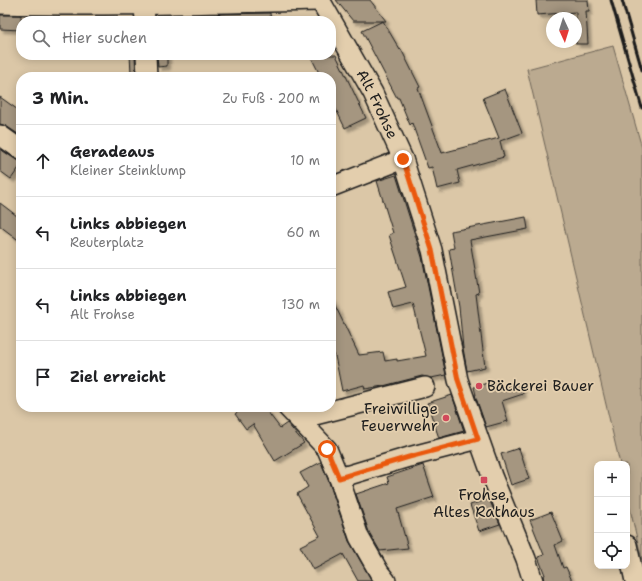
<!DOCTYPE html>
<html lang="de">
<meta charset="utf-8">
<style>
body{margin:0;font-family:"Shantell Sans",sans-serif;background:#f2f2f2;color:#202124}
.controls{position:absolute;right:12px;bottom:12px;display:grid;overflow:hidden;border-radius:8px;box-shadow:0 2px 10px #0003}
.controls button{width:36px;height:36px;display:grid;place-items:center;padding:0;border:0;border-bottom:1px solid #e0e0e0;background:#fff;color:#202124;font:20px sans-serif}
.compass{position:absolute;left:546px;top:12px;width:36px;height:36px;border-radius:50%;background:#fff;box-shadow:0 2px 10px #0003;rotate:176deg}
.stop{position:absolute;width:12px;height:12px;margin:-9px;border:3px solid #ea580c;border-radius:50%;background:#fff}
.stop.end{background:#ea580c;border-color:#fff;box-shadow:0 1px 4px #0008}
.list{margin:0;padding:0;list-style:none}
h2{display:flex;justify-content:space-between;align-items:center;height:52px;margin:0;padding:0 16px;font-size:17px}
h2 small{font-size:13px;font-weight:400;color:#757577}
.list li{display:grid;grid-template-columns:26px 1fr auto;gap:12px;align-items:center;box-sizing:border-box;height:72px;padding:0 16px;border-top:1px solid #e0e0e0}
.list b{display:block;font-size:15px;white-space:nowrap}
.list p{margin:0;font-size:13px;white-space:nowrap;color:#757577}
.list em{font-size:13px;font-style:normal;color:#757577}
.icon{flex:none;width:22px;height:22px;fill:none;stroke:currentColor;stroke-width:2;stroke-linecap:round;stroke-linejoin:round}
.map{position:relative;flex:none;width:642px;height:581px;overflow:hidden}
.search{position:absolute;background:#fff;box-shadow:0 2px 10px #0003;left:16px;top:16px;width:320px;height:44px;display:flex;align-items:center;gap:10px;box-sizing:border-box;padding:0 14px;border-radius:16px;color:#757577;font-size:15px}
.panel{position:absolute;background:#fff;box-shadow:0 2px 10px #0003;left:16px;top:72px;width:320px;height:340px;border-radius:16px}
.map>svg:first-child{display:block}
</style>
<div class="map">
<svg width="642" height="581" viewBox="0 0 642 581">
<defs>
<filter id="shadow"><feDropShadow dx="3.5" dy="3.5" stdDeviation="1" flood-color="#0004"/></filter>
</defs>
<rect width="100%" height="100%" fill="#dbc7a7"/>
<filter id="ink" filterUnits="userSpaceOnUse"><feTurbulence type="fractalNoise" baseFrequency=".025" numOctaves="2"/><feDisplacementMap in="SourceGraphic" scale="8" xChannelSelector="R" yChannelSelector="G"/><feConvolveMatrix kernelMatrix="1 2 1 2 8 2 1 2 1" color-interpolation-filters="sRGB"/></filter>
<g filter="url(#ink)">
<path fill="#bbaa90" stroke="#6c6356" d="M613,46L642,148V560L627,496V464H620L527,69Z"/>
<path fill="#a59680" stroke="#1c1c1c" filter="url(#shadow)" d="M336,0H370L386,21H353Z
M536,0H588L589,11H586L588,44H576V12L537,15Z
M270,13L271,21H218V14Z
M0,15H21V30L0,29Z
M383,21L400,50L401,49L420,87L418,88L442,153L499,138L483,98L505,89L522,133L500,141L504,157L457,170L460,183L437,189L432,167L428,168L412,123L410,125L399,98H397L362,31Z
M130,55H135L136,73H131Z
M157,55H167V66L158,67Z
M310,55H336L366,118L345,128L331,99V77H321Z
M0,97L21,112V136L6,126L0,124Z
M0,149L15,159L21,161V165L11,179L0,171Z
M396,175L422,257L446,375L431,378L422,376L383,386L365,389L364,385L342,391L335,356L331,349V297L359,355L383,352L385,361L397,359V361L426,356L413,304L393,309L388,292L406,287L389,235L393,233L377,181Z
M0,203L21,219V242L0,226Z
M526,217L528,229L470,240L479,293L476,294L485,367L467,371L463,348L459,307L449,249L454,248L451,231Z
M494,381L496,390L520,383L523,394L502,401L508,421L486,427L475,395H476L474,387Z
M452,395L464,431L439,438L427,403Z
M244,407H264L280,428L287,423L304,443L275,461L253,424L246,429L235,414Z
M519,448L529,479L511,485L501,454Z
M321,462L329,482L349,541L372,581H358L343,554L313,570L300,546L320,536L297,494L308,487L300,473Z
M423,465L434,497L397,509L408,548L380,551L369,532L356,494L389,483L387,477Z
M489,499L500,524L479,531L470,505Z
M551,512L563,541L555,545L563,568L566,567L572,581H544L543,576L545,575L538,557L544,555L530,520Z"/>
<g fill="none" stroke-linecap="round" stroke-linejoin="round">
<g stroke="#1c1c1c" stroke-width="22">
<g id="minor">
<path id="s1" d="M320,0L373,93L403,159L432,250L458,380L492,476L526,559L533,581"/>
<path d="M0,4C107,7 213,3 320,1"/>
<path d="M144,5L145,21"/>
<path d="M146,55L147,77"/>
<path d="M0,135L21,150"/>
<path d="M331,187L403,159"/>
<path d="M287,407L327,449L339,478L359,537L379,572L386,581"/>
<path d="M299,419L425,387"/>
<path d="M339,478L409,457L478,439"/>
<path d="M627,545L635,581"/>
</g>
</g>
<use href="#minor" stroke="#e3cead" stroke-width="19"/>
<path stroke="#1c1c1c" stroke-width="3" d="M611,0L642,108
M622,0L642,70"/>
</g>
</g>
<g fill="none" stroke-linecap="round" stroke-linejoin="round" filter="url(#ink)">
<path stroke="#ea580c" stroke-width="5" d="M327,449L339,478L409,457L478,439L458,380L432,250L403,159"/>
</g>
<g fill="#d1495b" stroke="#e3cead" stroke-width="1.5">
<circle cx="479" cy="386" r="4"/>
<circle cx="446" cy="418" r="4"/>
<rect x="480" y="476" width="8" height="8" rx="2"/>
</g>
<g text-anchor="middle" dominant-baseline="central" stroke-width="3.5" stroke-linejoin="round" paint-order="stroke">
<g font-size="15" fill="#1c1c1c" stroke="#e3cead">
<text stroke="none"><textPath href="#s1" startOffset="119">Alt Frohse</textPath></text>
</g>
<g font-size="15" fill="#1c1c1c" stroke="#e3cead" text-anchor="start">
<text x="487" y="386">Bäckerei Bauer</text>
<text x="438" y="409" text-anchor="end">Freiwillige<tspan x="438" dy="17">Feuerwehr</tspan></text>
<text x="484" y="495" text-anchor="middle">Frohse,<tspan x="484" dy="17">Altes Rathaus</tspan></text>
</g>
</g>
</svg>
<div class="controls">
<button>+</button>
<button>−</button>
<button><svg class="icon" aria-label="locate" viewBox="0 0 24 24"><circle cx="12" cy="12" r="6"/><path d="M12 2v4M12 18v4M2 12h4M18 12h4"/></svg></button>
</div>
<svg class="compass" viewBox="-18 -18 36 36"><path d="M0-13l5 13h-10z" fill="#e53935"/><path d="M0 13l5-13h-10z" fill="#757577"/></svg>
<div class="stop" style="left:327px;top:449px"></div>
<div class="stop end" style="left:403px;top:159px"></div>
<div class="search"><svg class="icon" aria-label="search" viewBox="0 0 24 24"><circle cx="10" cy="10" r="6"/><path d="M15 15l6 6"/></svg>Hier suchen</div>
<section class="panel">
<h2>3 Min.<small>Zu Fuß · 200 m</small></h2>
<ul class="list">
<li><svg class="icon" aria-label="ahead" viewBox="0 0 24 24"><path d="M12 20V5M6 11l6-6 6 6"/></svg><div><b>Geradeaus</b><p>Kleiner Steinklump</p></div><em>10 m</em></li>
<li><svg class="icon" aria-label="left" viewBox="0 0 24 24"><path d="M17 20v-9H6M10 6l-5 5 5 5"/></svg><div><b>Links abbiegen</b><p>Reuterplatz</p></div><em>60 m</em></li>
<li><svg class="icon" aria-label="left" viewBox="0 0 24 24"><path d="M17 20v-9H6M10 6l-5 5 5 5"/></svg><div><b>Links abbiegen</b><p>Alt Frohse</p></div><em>130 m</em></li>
<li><svg class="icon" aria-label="arrive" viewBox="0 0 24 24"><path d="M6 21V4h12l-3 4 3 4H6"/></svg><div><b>Ziel erreicht</b></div></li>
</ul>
</section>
</div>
